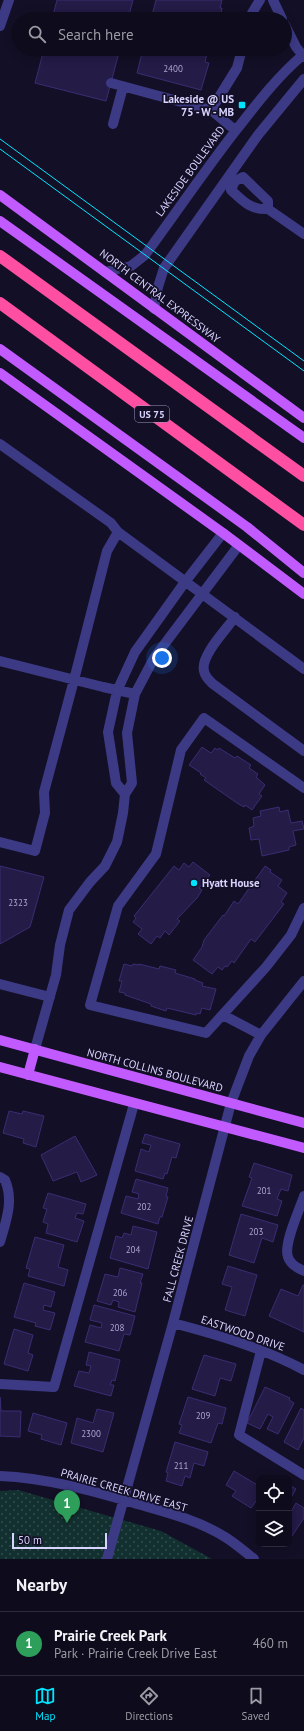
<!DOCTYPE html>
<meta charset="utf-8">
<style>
body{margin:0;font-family:"PT Sans",sans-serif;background:#171425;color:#f1f3f6}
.controls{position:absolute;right:12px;bottom:12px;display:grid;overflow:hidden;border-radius:8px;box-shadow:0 2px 10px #0003}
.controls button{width:36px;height:36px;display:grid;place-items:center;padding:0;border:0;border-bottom:1px solid #2e2b3b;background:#0e0b1c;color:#f1f3f6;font:20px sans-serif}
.scale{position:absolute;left:12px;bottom:10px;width:95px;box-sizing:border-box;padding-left:4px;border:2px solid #d9d4ff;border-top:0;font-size:11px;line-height:14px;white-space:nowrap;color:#d9d4ff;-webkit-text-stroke:3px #130f26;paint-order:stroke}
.you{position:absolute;left:162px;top:658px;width:14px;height:14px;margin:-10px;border:3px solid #fff;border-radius:50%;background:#1a73e8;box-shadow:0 0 0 6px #1a73e833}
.badge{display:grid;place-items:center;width:26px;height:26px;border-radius:50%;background:#00e5ff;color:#fff;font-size:13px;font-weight:700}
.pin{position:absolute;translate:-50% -33px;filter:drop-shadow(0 1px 2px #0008)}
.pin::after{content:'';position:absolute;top:21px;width:14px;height:12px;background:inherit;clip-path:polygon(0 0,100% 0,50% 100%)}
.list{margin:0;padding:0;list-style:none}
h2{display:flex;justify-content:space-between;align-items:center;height:52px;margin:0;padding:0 16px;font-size:17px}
h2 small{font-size:13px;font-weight:400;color:#9b9ba3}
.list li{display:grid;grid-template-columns:26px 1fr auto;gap:12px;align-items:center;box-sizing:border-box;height:64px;padding:0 16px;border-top:1px solid #2e2b3b}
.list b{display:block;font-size:15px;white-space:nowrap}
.list p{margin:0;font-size:13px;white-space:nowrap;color:#9b9ba3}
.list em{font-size:13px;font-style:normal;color:#9b9ba3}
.icon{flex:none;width:22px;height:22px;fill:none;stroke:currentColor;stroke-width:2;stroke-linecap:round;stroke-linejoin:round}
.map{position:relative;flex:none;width:304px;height:1559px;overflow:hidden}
.search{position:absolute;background:#0e0b1c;box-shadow:0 2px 10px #0003;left:12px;right:12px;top:12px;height:44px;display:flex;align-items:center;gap:10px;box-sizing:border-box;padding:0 14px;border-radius:22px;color:#9b9ba3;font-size:15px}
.sheet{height:116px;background:#0e0b1c}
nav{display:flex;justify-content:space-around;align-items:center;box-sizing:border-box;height:56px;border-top:1px solid #2e2b3b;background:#0e0b1c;font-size:11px;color:#9b9ba3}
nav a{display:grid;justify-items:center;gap:2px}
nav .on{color:#00e5ff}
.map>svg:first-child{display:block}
</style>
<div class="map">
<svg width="304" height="1559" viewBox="0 0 304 1559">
<defs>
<pattern id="grass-dots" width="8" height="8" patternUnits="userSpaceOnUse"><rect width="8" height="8" fill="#12302f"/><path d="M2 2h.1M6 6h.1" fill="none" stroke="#344d4e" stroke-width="1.8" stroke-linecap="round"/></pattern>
</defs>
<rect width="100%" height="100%" fill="#130f26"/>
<path fill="url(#grass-dots)" d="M18,1490L161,1531L212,1559H0V1491Z"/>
<path fill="#241b47" stroke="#3b2d73" d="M57,0H133L128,19H52Z
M156,0H222L220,8H222L220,19H151Z
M44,49H120L106,101L35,83Z
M143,49H208L205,62L209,63L201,90L137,73Z
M202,747L211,753L215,748L218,750L219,748L235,758L237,756L251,765L249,768L258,774L256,777L265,785L259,794L262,796L252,810L245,805L244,807L237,803L204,780L206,778L200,774L201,773L189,765Z
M279,807L280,812L288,810L291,823L302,821L304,829L293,831L296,845L289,847V850L262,856L259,839L251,840L249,828L254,826L253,818L261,816L260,811Z
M193,862L210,875L199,888L202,890L197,898L177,919L180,921L169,935L165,931L160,938L157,936L151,944L138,934L142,929L133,922L136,918L134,916L174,866L179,870L184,863L189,867Z
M0,866L44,877L30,927L0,944Z
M265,866L271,870L270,872L282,880L278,886L287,893L281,902L284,904L255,942L251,939L234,963L232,961L227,967L225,966L222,970L218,967L212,974L193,960L202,947L204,940L223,915L224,916L234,901L238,904Z
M124,964L132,966L133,964L139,965V964L159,969L160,966L176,970L175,973L195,979V980L203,983L202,986L216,989L210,1010L202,1008L200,1014L197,1013L196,1015L167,1008L166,1011L151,1006V1004L125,995V993L119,992L122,981H119Z
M9,1111L22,1114L23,1111L44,1116L36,1147L23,1143L24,1139L3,1133Z
M145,1134L180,1144L176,1158L172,1157L167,1174L165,1173L163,1179L135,1171L141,1149L149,1152L151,1145L142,1143Z
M75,1136L97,1175L81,1182L77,1172L53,1181L41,1155Z
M254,1163L292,1175L288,1191L281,1189L277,1199L282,1201L277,1216L242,1206L252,1178L249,1177Z
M136,1179L168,1188L166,1196L168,1197L162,1217H160L158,1224L121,1213L126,1196L138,1199L139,1194L132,1192Z
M48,1193L86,1204L83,1214L77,1213L75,1218L84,1221L77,1242L46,1233L48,1224L43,1222L47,1209L43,1208Z
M241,1214L278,1225L273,1242L262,1238L254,1263L229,1255Z
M133,1226L157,1232L148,1269L110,1258L116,1236L122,1238L124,1233L131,1235Z
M35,1237L64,1245L58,1267L68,1270L64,1286L28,1276L30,1269L26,1268Z
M228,1266L257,1275L245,1316L225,1310L232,1287L222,1284Z
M120,1268L143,1274L140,1283H142L135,1312L118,1307L119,1302L113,1300L111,1305L97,1301L105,1274L118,1277Z
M24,1283L55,1292L51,1307L44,1305L43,1310L55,1313L50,1330L35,1326L36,1323L14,1317Z
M303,1285H304V1332L269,1316L281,1289L298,1296Z
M94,1305L135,1316L130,1335L124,1334L119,1351L85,1342L90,1325L101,1328L102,1323L90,1320Z
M14,1329L33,1335L28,1353L33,1355L28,1371L4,1364Z
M89,1352L120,1360L115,1381L112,1380L110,1385H114L111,1396L74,1386L79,1371L89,1373L91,1366L86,1365Z
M204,1355L236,1364L231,1381L220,1378L215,1396L192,1389Z
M265,1387L290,1398L289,1400L294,1403L278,1434L267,1429L273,1417L268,1414L260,1429L247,1423Z
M0,1397L1,1411H21L20,1437L0,1436Z
M188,1397L226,1408L222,1424L218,1423L211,1443L179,1433L182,1425L179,1424Z
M301,1408L304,1410V1438L298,1450L284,1442Z
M97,1409L114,1413L103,1452L71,1443L77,1418L93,1423Z
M33,1413L67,1423L61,1445L41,1439L42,1435L28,1431Z
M175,1442L208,1452L204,1466L194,1463L190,1478L185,1476L182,1486L166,1481L168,1473L166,1472Z
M234,1471L259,1486V1497L251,1508L232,1496L236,1491L226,1485Z
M289,1485L296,1489L289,1501Z
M296,1503L304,1508V1518L292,1536L289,1534V1508L292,1510Z"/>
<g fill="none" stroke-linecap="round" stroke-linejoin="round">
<path stroke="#3d3a85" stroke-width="10" d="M273,0L282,19
M250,19L252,13L260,0
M285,25L296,47L304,57
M0,26L9,0
M111,83L211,110
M113,124L123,87
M235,130L211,110L237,68L242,49
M268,209V201L243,177L235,181L231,190C244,202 251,210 268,209L304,234
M105,272L131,266L145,255C176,213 205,170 237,129C258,102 278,76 304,54
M154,309L158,287L164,268L258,135L304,79
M0,444L111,523L118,532L107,551L74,680L44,792L45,813L35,851L0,842
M118,532L304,669
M235,617C226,630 200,656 204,671C205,677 209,680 213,684L304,751
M0,661L103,687L135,694
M304,788L204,718L181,750L156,854L118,906L90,1005L206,1033L266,967L291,935L304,908
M125,794L116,783L108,732L117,691L135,652L185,582L223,533
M0,984L50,997
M223,1015L261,1035
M35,1049L56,975L60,945L69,910L90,882L105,866L117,842L123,813L125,794L132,783L127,733L135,694L154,658L239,545
M0,1177L5,1180C14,1201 6,1221 0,1242
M304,1196C300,1209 283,1244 288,1257C290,1264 297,1268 304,1271
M173,1323C218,1335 263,1348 304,1370
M261,1351L239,1435L304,1475
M0,1384L54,1387L134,1104
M0,1476C46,1478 90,1490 134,1503C165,1512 198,1520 225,1537C235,1543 245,1552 254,1559
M107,1559L173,1323L231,1103L249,1056L261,1035L304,981"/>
<path stroke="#c25bff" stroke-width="10" d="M0,195L304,418
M0,221L304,438
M0,349L247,527L304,573
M0,373L223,533L304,594
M0,1040L304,1123
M0,1067L304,1148
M28,1075L35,1049"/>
<path stroke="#ff4fa3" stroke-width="12" d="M0,256L304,476
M0,303L304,525"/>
<path stroke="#00e5ff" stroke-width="1" d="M0,139L304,361
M0,149L304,371"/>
</g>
<g fill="#00e5ff" stroke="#130f26" stroke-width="1.5">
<rect x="238" y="101" width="8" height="8" rx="2"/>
<circle cx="194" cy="883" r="4"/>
</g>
<g text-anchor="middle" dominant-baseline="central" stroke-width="3.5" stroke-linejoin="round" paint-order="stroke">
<g font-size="9" fill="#aca6d1">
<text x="173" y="68">2400</text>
<text x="18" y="902">2323</text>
<text x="264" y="1190">201</text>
<text x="144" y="1206">202</text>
<text x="256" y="1231">203</text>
<text x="133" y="1249">204</text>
<text x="120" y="1292">206</text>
<text x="117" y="1327">208</text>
<text x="203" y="1415">209</text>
<text x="91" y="1433">2300</text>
<text x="181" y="1465">211</text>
</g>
<rect fill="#130f26" stroke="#9e99be" stroke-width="1" x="135" y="406" width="34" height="16" rx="3"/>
<g font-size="10" font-weight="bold" fill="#d9d4ff">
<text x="152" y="414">US 75</text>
</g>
<g font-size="11" font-weight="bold" fill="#d9d4ff" stroke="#130f26" text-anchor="end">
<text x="234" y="99">Lakeside @ US<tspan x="234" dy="13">75 - W - MB</tspan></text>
<text x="202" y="883" text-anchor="start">Hyatt House</text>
</g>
<g font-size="11" fill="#d9d4ff" stroke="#130f26">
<text transform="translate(190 171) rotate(-54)">LAKESIDE BOULEVARD</text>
<text transform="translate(160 296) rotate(37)">NORTH CENTRAL EXPRESSWAY</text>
<text transform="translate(155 1070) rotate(15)">NORTH COLLINS BOULEVARD</text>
<text transform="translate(178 1259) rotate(-75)">FALL CREEK DRIVE</text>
<text transform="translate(243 1333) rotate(19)">EASTWOOD DRIVE</text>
<text transform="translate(124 1490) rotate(16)">PRAIRIE CREEK DRIVE EAST</text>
</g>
</g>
</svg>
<div class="controls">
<button><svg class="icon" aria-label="locate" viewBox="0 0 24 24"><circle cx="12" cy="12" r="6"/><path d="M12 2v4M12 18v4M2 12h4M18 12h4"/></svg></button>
<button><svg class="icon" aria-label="layers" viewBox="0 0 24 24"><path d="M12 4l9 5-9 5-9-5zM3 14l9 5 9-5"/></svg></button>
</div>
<div class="scale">50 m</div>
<div class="you"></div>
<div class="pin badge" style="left:67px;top:1523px;background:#2e9e5b">1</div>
<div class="search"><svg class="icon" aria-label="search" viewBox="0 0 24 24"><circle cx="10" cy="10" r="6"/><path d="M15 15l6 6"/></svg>Search here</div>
</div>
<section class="sheet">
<h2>Nearby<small></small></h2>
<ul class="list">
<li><span class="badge" style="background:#2e9e5b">1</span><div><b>Prairie Creek Park</b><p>Park · Prairie Creek Drive East</p></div><em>460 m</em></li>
</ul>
</section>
<nav>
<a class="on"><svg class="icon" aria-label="map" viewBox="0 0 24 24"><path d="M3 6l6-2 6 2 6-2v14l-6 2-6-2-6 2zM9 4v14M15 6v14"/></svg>Map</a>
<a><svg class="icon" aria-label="directions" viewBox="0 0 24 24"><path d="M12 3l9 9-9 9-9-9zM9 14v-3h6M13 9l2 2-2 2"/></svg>Directions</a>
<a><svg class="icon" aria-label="saved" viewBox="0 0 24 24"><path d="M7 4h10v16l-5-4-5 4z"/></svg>Saved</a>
</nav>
